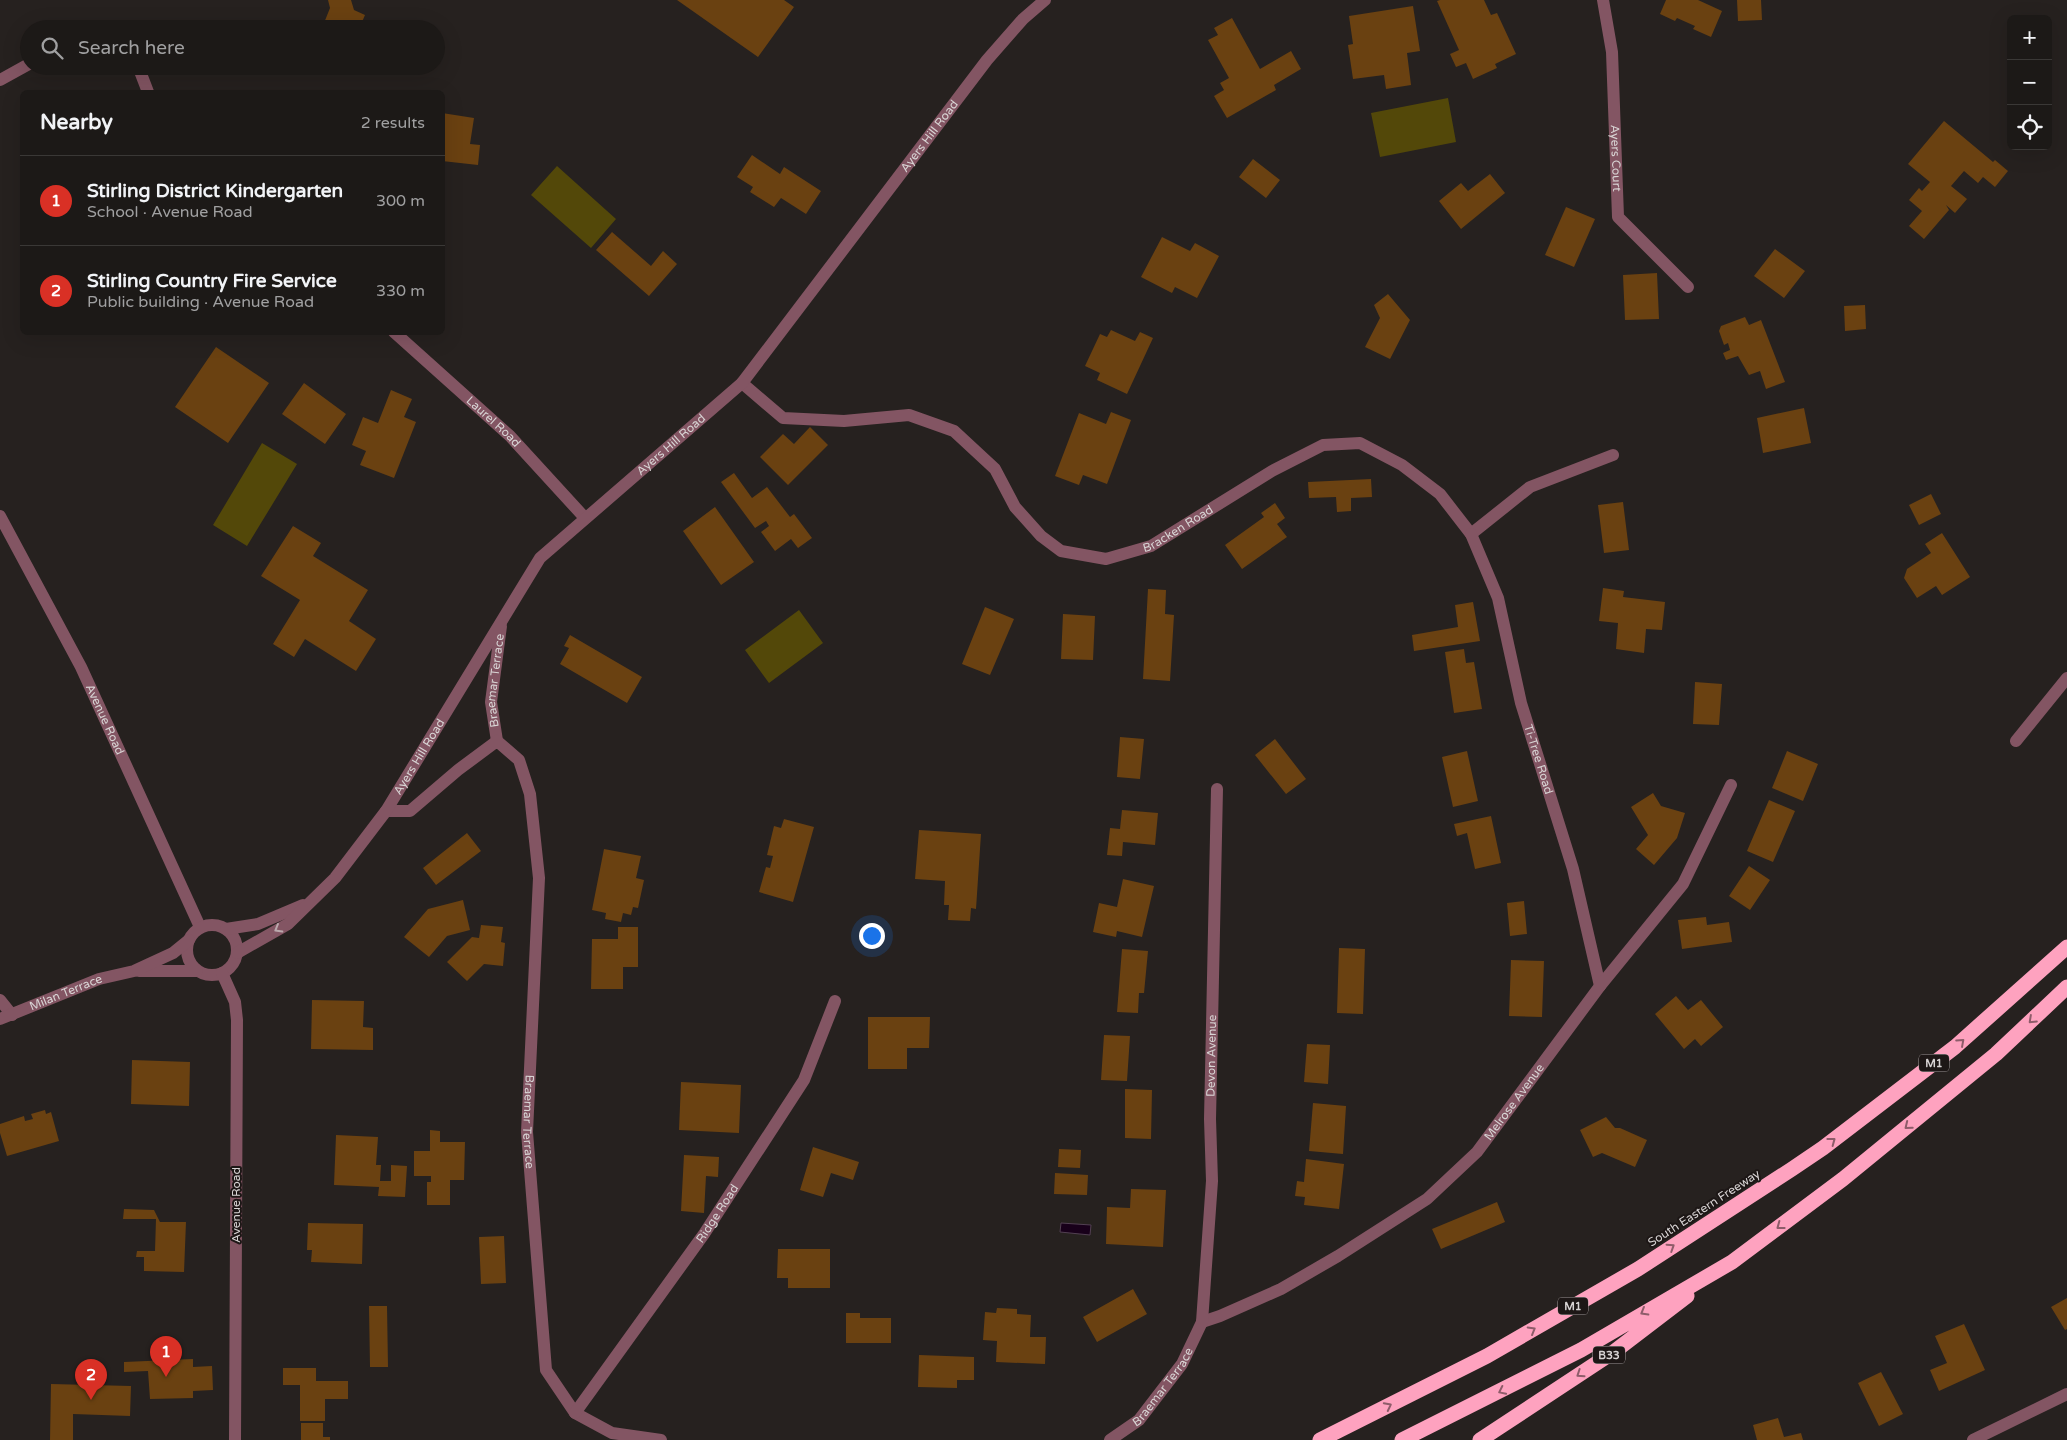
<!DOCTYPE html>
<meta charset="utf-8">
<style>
body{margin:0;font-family:"Varela Round",sans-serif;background:#252220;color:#f1f3f6}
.controls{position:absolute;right:15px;top:15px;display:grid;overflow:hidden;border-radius:8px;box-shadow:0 5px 20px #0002}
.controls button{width:45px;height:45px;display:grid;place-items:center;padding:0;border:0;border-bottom:1px solid #3a3836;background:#1c1917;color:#f1f3f6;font:25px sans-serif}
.you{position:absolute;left:871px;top:935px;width:18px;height:18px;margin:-12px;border:4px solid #fff;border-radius:50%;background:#1a73e8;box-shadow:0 0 0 8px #1a73e833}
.badge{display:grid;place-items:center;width:32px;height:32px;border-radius:50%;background:#d93025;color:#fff;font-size:16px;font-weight:700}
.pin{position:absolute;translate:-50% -41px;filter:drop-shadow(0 1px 2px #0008)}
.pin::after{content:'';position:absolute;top:26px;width:18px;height:15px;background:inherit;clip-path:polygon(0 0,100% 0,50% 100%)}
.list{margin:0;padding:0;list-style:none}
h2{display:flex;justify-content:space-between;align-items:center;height:65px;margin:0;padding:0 20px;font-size:21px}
h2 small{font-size:16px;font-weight:400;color:#a0a0a1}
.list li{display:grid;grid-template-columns:32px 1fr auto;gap:15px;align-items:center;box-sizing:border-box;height:90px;padding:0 20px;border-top:1px solid #3a3836}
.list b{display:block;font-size:19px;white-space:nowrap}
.list p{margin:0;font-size:16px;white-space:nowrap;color:#a0a0a1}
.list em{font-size:16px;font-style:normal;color:#a0a0a1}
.icon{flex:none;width:28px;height:28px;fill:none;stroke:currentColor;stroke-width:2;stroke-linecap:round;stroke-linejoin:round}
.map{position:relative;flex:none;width:2067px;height:1440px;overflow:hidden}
.search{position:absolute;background:#1c1917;box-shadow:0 5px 20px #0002;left:20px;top:20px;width:425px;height:55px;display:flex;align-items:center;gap:12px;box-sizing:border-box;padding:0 18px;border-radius:28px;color:#a0a0a1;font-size:19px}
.panel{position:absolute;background:#1c1917;box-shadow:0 5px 20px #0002;left:20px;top:90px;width:425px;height:245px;border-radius:8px}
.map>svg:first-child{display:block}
</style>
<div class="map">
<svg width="2067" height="1440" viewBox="0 0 2067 1440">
<rect width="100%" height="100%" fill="#26211f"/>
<path fill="#534809" d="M1448,98L1456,142L1380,157L1371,113Z
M557,166L616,219L591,248L531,195Z
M262,443L297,464L247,546L213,525Z
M799,610L823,643L769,683L745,650Z"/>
<path fill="#18001a" stroke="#524052" d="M1061,1223L1091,1225L1090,1235L1060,1232Z"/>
<path fill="#6a4111" d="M328,0H351L354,10L365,15L359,29H312L315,20L324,23L330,8Z
M677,0H784L794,7L758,57Z
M1440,0H1484L1491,15L1497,13L1516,54L1495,64L1497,68L1473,79L1466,63L1456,67L1450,54L1459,50L1437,1Z
M1666,0H1698L1722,11L1711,37L1693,29L1695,26L1677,18L1675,21L1660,14Z
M1737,0H1761L1762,20L1738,21Z
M1413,6L1420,51L1407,53L1411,85L1386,89L1384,75L1353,79L1348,45L1353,44L1349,16Z
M1232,18L1260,69L1291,51L1301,69L1274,85L1276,90L1227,118L1214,96L1224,90L1220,83L1229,78L1208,40L1218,35L1214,28Z
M442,113L474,118L470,144L480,145L478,165L442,161Z
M1944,121L1993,162L1995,160L2008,171L1995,187L1983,177L1978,183L1964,171L1951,186L1967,199L1955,213L1946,205L1949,210L1924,239L1909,226L1922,211L1909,200L1919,188L1922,191L1930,182L1908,164Z
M752,155L780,174L784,167L821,191L806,214L781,198L774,207L750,192L753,187L737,177Z
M1253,159L1280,180L1266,198L1239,177Z
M1490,174L1505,193L1461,229L1439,201L1461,183L1468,191Z
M1566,207L1595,219L1574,267L1545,255Z
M612,232L651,266L663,251L677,264L649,296L596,250Z
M1162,237L1190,251L1195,243L1219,256L1197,298L1175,287L1172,293L1141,277Z
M1775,249L1805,271L1784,298L1754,276Z
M1657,273L1659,319L1625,320L1623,275Z
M1388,294L1410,320L1390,359L1365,347L1380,318L1374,305Z
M1865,305L1866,329L1845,331L1844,306Z
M1745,317L1749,325L1761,320L1785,382L1766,389L1760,371L1749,375L1738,356L1726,360L1723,353L1730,350L1728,343L1724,345L1719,331L1721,326Z
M1111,330L1135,341L1140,332L1153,338L1127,394L1097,380L1100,373L1085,366L1100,334L1107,337Z
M216,347L269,383L228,443L175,407Z
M304,383L346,414L325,444L282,414Z
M391,390L412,399L404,417L416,422L394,478L360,465L366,451L352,445L363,417L378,423Z
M1804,408L1811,443L1763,453L1757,418Z
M1111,412L1131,420L1107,484L1083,475L1079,485L1055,476L1079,413L1106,424Z
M810,427L828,445L788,485L760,457L783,434L794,444Z
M734,473L752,498L767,487L790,517L794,514L812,538L798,548L791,539L775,551L761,532L769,526L766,521L755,528L721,482Z
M1371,479L1372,497L1351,498V511L1337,512L1336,497L1309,498L1308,482Z
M1931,494L1941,514L1919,525L1909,505Z
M1623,502L1629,550L1604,553L1598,505Z
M1275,503L1285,518L1277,524L1287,537L1242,569L1225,545L1264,517L1261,513Z
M715,507L754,562L721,585L683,531Z
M293,526L321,543L313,556L368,590L349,621L376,639L356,671L305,639L294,657L273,644L300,600L261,576Z
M1942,533L1970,577L1942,595L1936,586L1917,598L1904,578L1907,569L1931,553L1925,544Z
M1603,588L1624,591L1623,597L1665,602L1662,630L1646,629L1644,653L1616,649L1618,623L1599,621Z
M1148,589L1166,590L1165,614L1174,615L1170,681L1143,679Z
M1473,602L1480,641L1414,651L1412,635L1458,627L1455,605Z
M985,607L1014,619L990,675L962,664Z
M1063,614L1095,616L1093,660L1061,659Z
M570,635L642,677L627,703L560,664L569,648L564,646Z
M1464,649L1466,663L1474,662L1482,709L1454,713L1445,652Z
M1695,682L1722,684L1719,725L1693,724Z
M1120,737L1144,739L1140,779L1117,777Z
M1275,739L1306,779L1286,794L1255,755Z
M1467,751L1478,801L1453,807L1442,757Z
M1787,751L1818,764L1803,801L1772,788Z
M1653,793L1661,806L1685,813L1677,838L1654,865L1636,849L1648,835L1631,807Z
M1769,800L1795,811L1773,862L1747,851Z
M1122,810L1158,813L1155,845L1123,842L1122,856L1107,855L1110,828L1120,829Z
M1491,816L1501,863L1475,869L1467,833L1457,836L1454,824Z
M784,819L814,827L793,902L759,892L766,867L770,868L773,856L767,855L774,826L781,828Z
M919,830L981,834L976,909L971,908L970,921L948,920L949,905H944L945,881L915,879Z
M467,833L481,851L436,885L423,868Z
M604,849L641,856L636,878L644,880L638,908L633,907L631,915L623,913L621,922L605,919L606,913L592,910Z
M1749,866L1770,880L1750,910L1729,896Z
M1123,879L1154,886L1142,937L1117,931L1116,937L1093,932L1099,903L1117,907Z
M463,900L470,930L447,936L429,957L404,937L428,909Z
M1524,901L1527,934L1510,936L1507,903Z
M1706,917L1707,925L1729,922L1732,942L1682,949L1678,920Z
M481,925L503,927L501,942L505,943L503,966L484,964L467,981L447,962L472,937L479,938Z
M618,927H638V967H623V989H591L592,939H618Z
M1339,948L1365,949L1363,1014L1337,1013Z
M1122,949L1148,951L1144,993H1139L1138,1013L1117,1012Z
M1511,960L1544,961L1542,1017L1509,1016Z
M1676,996L1688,1010L1701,1000L1723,1027L1701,1046L1695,1039L1684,1049L1655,1014Z
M312,1000L364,1001L363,1027L373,1028V1050L311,1049Z
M868,1017H930L929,1048H907V1069H868Z
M1104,1035L1130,1036L1127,1081L1101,1080Z
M1307,1044L1330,1045L1328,1084L1304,1082Z
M132,1060L190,1062L189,1106L131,1104Z
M681,1082L741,1085L739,1133L679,1130Z
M1125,1089L1152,1090L1151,1139L1125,1138Z
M1313,1103L1346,1106L1343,1154L1309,1151Z
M45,1110L46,1114L51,1112L59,1141L7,1156L0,1133V1124L24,1116L25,1121L33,1119L31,1114Z
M1606,1117L1615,1128H1620L1647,1140L1635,1167L1602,1153L1593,1157L1580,1130Z
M430,1130L440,1131V1142H465L464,1180H450V1205H427V1182H431V1176H414V1151H430Z
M336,1135L378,1137L376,1165H381L380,1181H391V1165L407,1166L405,1197L378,1196L379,1187L334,1185Z
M813,1147L859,1162L853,1180L831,1173L823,1197L800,1190Z
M1059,1149L1081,1150L1080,1168L1058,1167Z
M684,1155L719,1157L718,1177L706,1176L704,1213L681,1211Z
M1306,1159L1344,1164L1339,1209L1304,1205L1305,1197L1295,1196L1297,1181L1304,1182Z
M1055,1173L1088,1175L1087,1195L1054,1194Z
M1131,1189L1166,1190L1163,1247L1106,1244L1107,1207L1130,1208Z
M1497,1202L1505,1222L1441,1249L1432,1229Z
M124,1209L154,1210L160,1222H186L184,1272L144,1271V1257H136L137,1251H155L156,1219H123Z
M308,1223L363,1224L362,1264L311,1262L312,1250H307Z
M504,1236L506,1283L481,1284L479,1237Z
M778,1249H830V1288H788V1278H777Z
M1133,1289L1147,1314L1097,1342L1083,1317Z
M2067,1298V1329L2065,1330L2051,1307Z
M369,1306H387L388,1367H370Z
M997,1308L1017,1309V1314L1031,1315L1030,1337H1046L1045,1364L996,1362L997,1341L983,1340L985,1312L996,1313Z
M846,1313H860V1318H891V1343H846Z
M1964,1324L1985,1370L1939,1391L1930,1370L1947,1363L1935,1336Z
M919,1355L974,1357V1380H957V1388L918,1387Z
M193,1359V1367L212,1366L213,1390L193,1391V1398L150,1399L148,1371L124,1372V1362Z
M283,1368H316V1381H348V1399H325V1421H300V1385H283Z
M1881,1372L1903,1414L1879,1426L1858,1383Z
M51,1384L131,1386L130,1416L73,1414V1440H50Z
M1778,1418L1784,1437L1801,1433L1803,1440H1757L1753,1425Z
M301,1423H323V1437H330V1440H301Z"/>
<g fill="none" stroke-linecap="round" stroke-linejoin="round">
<g stroke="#835563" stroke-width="12">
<path id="s1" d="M1603,0L1612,52L1618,217L1688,287"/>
<path d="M138,66L148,92"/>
<path d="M0,80L29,64"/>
<path id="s2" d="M394,332L510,436L585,518"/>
<path id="s3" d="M742,383L783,418L844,421L909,415L954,431L995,469L1015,507L1041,536L1061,551L1106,559L1151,546L1272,471L1323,445L1360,443L1402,465L1440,494L1471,534L1530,487L1613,455"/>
<path id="s4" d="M0,516L81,667L200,927"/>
<path id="s5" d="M1471,534L1498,598L1521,703L1573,869L1600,986"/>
<path id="s6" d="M497,741L491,702L501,626"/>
<path d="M2016,741L2067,678"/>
<path id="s7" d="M386,811H410L458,770L497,741L519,760L530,794L539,878L527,1132L546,1370L575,1413L612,1433L661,1440"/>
<circle cx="212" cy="950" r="25"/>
<path d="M226,929L258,924L303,905"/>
<path id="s8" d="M237,953L288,924L335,878L386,811L540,558L742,383L987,60L1023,19L1045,0"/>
<path d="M139,971H197"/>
<path d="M222,973L235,1002L237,1020L235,1440"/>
<path d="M0,1000L12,1015"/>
<path id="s9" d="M0,1019L99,979L134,971L173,953L189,940"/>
<path id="s10" d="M1202,1322L1220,1316L1281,1289L1338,1256L1427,1199L1477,1152L1600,986L1683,884L1731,785"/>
<path id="s11" d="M575,1413L704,1234L804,1080L835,1001"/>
<path id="s12" d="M1110,1440L1139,1420L1182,1364L1202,1322L1212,1181L1210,1119L1217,789"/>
<path d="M1973,1440L2067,1394"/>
</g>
<path stroke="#fea2bf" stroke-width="15" d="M1320,1440L1487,1356L1638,1269L1792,1169L1823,1148L1955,1047L2067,947
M1402,1440L1581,1350L1732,1262L1843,1179L1996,1054L2067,987
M1480,1440L1615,1351L1687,1296"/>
</g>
<defs><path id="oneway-chevron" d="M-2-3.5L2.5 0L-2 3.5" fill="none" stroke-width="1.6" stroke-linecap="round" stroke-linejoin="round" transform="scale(1.25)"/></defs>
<use stroke="#baa8ac" href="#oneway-chevron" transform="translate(278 929) rotate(150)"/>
<g stroke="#8e5c6a">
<use href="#oneway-chevron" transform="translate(2032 1020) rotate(137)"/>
<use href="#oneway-chevron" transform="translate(1961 1042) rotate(-42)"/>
<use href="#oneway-chevron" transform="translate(1908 1126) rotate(141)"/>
<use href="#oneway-chevron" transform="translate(1832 1141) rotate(-37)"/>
<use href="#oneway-chevron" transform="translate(1780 1226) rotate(143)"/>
<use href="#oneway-chevron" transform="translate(1671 1247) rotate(-33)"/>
<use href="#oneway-chevron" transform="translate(1644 1312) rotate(150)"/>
<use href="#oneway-chevron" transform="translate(1532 1330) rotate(-30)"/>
<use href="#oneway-chevron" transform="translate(1580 1374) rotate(146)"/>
<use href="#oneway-chevron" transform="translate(1502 1391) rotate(154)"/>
<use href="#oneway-chevron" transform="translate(1388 1406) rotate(-27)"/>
</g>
<g text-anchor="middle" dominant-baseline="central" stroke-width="4" stroke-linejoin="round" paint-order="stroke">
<g fill="#1d1716" stroke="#a09b9b" stroke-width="1">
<rect x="1919" y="1054.5" width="30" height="17" rx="4"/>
<rect x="1558" y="1297.5" width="30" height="17" rx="4"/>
<rect x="1593" y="1346.5" width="32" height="17" rx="4"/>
</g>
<g font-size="11" font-weight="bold" fill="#d8d4d4">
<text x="1934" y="1063">M1</text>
<text x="1573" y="1306">M1</text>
<text x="1609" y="1355">B33</text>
</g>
<g font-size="12" fill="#d8d4d4" stroke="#1d1716">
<text stroke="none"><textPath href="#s8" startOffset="1082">Ayers Hill Road</textPath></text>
<text stroke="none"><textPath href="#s1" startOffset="159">Ayers Court</textPath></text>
<text stroke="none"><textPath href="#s2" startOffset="134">Laurel Road</textPath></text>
<text stroke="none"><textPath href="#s8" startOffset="678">Ayers Hill Road</textPath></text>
<text stroke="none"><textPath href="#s3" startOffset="515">Bracken Road</textPath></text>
<text stroke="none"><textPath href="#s6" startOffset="61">Braemar Terrace</textPath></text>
<text stroke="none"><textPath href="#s4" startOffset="229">Avenue Road</textPath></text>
<text stroke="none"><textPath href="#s8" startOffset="272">Ayers Hill Road</textPath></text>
<text stroke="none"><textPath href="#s5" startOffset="236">Ti-Tree Road</textPath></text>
<text stroke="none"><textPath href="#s9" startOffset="71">Milan Terrace</textPath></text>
<text stroke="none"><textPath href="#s12" startOffset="419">Devon Avenue</textPath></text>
<text stroke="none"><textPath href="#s10" startOffset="388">Melrose Avenue</textPath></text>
<text stroke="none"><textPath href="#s7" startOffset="529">Braemar Terrace</textPath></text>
<text transform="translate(236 1205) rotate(-90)">Avenue Road</text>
<text transform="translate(1704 1208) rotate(-33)">South Eastern Freeway</text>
<text stroke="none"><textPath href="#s11" startOffset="245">Ridge Road</textPath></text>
<text stroke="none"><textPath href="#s12" startOffset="76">Braemar Terrace</textPath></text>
</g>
</g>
</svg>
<div class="controls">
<button>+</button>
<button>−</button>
<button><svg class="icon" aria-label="locate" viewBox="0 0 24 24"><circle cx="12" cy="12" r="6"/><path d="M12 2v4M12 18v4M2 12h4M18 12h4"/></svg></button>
</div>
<div class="you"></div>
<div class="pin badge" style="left:166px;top:1377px">1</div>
<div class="pin badge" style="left:91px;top:1400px">2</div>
<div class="search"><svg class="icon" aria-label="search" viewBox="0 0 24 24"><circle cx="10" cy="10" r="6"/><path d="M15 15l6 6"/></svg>Search here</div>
<section class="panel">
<h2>Nearby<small>2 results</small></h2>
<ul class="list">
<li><span class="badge">1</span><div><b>Stirling District Kindergarten</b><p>School · Avenue Road</p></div><em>300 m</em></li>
<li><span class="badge">2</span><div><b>Stirling Country Fire Service</b><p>Public building · Avenue Road</p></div><em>330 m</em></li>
</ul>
</section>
</div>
